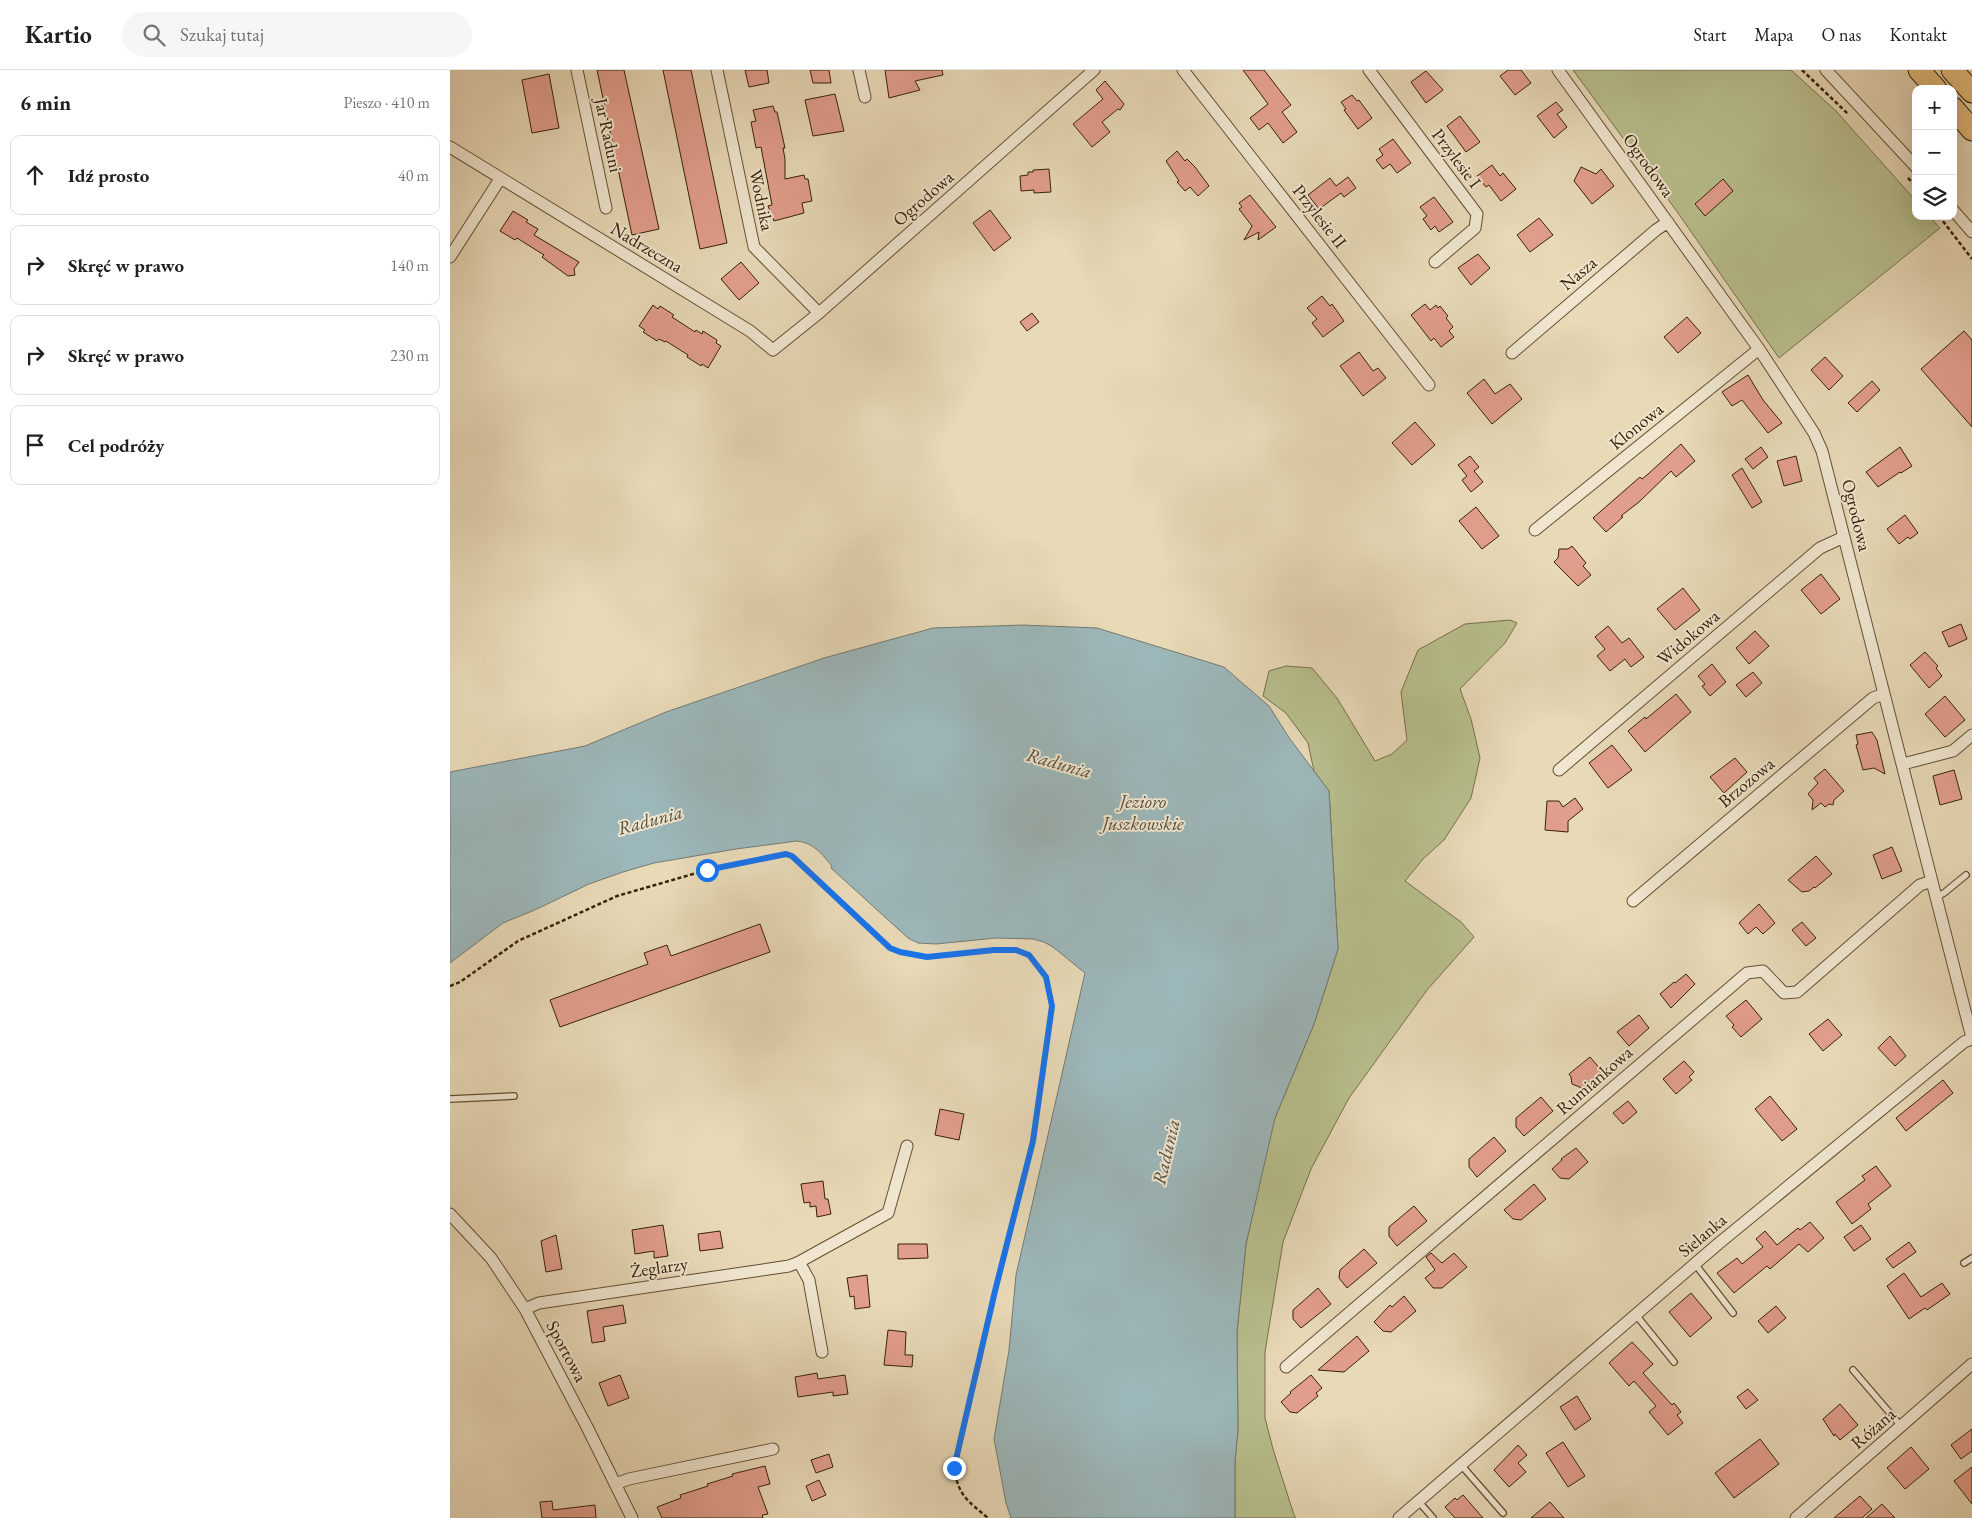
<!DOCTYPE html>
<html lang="pl">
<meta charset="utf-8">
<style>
body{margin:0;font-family:"EB Garamond",serif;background:#f6f6f6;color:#202124}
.controls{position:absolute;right:15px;top:15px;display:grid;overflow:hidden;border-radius:10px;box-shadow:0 5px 20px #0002}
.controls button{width:45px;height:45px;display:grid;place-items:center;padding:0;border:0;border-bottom:1px solid #e0e0e0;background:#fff;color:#202124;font:25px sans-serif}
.stop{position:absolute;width:15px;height:15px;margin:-11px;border:4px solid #1a73e8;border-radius:50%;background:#fff}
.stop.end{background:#1a73e8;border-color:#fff;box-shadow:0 1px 5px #0008}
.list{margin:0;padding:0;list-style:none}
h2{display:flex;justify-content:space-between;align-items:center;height:65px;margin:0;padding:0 20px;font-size:21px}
h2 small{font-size:16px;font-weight:400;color:#757577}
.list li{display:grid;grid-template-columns:32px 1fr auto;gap:15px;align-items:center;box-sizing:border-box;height:80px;margin:0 10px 10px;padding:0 10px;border:1px solid #e0e0e0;border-radius:10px}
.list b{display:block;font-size:19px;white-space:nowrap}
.list em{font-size:16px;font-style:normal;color:#757577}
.icon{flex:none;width:28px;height:28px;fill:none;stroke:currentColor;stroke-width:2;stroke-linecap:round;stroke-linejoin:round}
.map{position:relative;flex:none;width:1522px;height:1448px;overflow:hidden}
header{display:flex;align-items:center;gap:30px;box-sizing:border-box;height:70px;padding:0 25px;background:#fff;border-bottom:1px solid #e0e0e0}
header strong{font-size:24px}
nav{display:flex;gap:28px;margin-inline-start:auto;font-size:18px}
.search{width:350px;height:45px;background:#f6f6f6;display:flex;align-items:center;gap:12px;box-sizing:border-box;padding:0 18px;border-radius:28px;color:#757577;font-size:19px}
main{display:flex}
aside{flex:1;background:#fff}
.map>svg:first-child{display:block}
</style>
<header>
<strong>Kartio</strong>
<div class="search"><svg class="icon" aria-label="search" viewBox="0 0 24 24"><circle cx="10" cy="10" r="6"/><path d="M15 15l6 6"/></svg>Szukaj tutaj</div>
<nav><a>Start</a><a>Mapa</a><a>O nas</a><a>Kontakt</a></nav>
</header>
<main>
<aside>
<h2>6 min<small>Pieszo · 410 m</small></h2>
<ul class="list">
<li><svg class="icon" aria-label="ahead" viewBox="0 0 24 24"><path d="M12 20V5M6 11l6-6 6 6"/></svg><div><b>Idź prosto</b></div><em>40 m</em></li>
<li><svg class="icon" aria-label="right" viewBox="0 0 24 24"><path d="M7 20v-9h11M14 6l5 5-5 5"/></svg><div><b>Skręć w prawo</b></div><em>140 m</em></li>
<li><svg class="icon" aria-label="right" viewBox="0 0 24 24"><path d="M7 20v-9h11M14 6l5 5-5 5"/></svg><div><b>Skręć w prawo</b></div><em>230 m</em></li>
<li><svg class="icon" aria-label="arrive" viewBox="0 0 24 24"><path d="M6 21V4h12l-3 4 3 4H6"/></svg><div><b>Cel podróży</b></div></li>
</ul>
</aside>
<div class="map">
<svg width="1522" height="1448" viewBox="0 0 1522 1448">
<rect width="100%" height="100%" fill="#e8d9b7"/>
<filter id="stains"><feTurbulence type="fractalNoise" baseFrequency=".004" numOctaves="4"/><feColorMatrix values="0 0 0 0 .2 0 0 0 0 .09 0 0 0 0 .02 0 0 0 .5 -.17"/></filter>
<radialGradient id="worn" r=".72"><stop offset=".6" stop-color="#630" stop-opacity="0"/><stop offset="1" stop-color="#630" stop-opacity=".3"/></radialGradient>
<path fill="#b8bf8d" stroke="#78704a" d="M1123,0H1341L1386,41L1466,131V146H1479L1490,158L1329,288L1228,143Z
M1060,550L1067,553L1055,573L1010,619L1021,649L1030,688L1021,728L994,770L973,789L955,811L1011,852L1024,867L977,920L899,1028L861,1099L833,1172L815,1282V1348L823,1379L844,1445L846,1448H785V1391L788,1360L787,1262L796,1174L823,1053L864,954L888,879L879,721L864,701L858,673L836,643L813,626L819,601L836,596L862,598L887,628L925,691L942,684L957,670L951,622L968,580L1015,554Z"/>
<path fill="#9cb7ba" stroke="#747b72" d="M573,555L647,558L774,597L819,636L840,669L879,721L888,879L864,954L825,1048L796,1174L787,1262L788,1360L785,1391V1448H561L556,1433L544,1369L559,1280L566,1205L635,903L603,877L594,872L583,869L546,868L486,874L468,873L458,868L381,798L382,796C371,783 364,773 347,771L286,779L204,793L173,802L139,814L87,839L53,853L0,893V702L135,676L216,642L374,588L483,558Z"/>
<path fill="#e29e8c" stroke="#372107" d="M147,0H174L209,159L182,165Z
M213,0H241L277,173L250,179Z
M295,0H317L319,13L299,17Z
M360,0H379L381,13H363Z
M435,0H492L493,5L465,11L470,20L439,28Z
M793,0H814L841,35L832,42L847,62L833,73L818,53L809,60L800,48L818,34Z
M1058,0H1071L1081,13L1065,25L1050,6Z
M976,1L993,20L976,33L961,12Z
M99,4L109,58L82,63L72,10Z
M655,11L674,34L670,40L668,39L652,52L660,62L642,77L623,54L653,29L646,20Z
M385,24L394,61L363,66L355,30Z
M902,25L907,31L909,30L922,48L908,59L894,40L896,39L891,32Z
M1106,32L1113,40L1107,44L1117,57L1104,68L1087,46Z
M323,36L325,42H327L335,78H333L335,89V109L354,105L355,109H358L362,131L352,133L354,143L324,151L318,136L322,135L311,77L306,78L301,52L306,51L303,40Z
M1010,46L1030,72L1016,82L997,56Z
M943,69L961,93L947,103L940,94L933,99L926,90L933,85L929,79Z
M727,81L735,91L737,89L745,97L759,116L748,126L740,117L735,121L727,112L729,111L716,91Z
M1042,95L1050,106L1053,103L1066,119L1051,131L1039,115L1036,117L1027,106Z
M1131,97L1146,104L1151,99L1164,116L1142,134L1124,111Z
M599,99L601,122L584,123V120L571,121L570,106L578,105V102H583V100Z
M898,107L906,118L894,127L891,123L869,139L858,125L880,108L886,116Z
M1273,109L1283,121L1255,146L1245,134Z
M800,125L826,157L808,170L809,162L794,170L802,156L789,139L792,137L789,133Z
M984,127L1003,152L989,162L985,156L981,160L973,149L977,146L970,137Z
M540,140L561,168L544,181L523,153Z
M63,141L78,150L76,152L88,159L84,165L129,192L124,199L125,205L118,206L92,187L94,185L67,168L65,170L50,161Z
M1089,148L1103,165L1080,182L1067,165Z
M1028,184L1040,198L1021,215L1008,198Z
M291,192L309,213L289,230L271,209Z
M872,226L880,236L882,234L894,251L873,267L862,253L867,249L857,238Z
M975,234L980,240L986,235L988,238L990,236L998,246L996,248L1003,257L999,261L1004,267L991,277L984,268L981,271L961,245Z
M203,235L208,239L210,236L224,245L222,247L245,262L246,260L252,264L253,261L267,270L266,273L271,276L258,298L252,294L251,296L237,287L238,285L216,271L215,272L209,269L207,271L193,262L195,260L189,256Z
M582,243L589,252L577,261L570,252Z
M1237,247L1251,263L1228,283L1214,267Z
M1514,261L1522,270V357L1471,299Z
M909,282L923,301L928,298L936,308L913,326L890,296Z
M1375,287L1393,306L1379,320L1361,300Z
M1298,305L1313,330L1332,353L1318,363L1292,330L1282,336L1272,322Z
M1034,309L1045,324L1060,314L1072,329L1042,354L1017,323Z
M1422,311L1430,320L1407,342L1398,333Z
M965,352L985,375L962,395L942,373Z
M1231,374L1245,391L1226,407L1221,401L1189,432L1171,446L1173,447L1156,462L1143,448L1190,407L1192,409L1197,405Z
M1311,377L1318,387L1303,399L1295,389Z
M1450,377L1462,396L1451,403L1450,402L1428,417L1416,402Z
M1020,386L1029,397L1024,401L1033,412L1021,422L1012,410L1017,406L1008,395Z
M1346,386L1352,411L1334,416L1327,391Z
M1292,398L1312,432L1302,438L1282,405Z
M1026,437L1049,466L1032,479L1009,451Z
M1455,445L1468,463L1460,469L1458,467L1449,474L1437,459Z
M1122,476L1136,493L1133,496L1141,505L1128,516L1104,492L1108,488L1109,479H1118Z
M1371,504L1390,529L1371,544L1351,520Z
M1233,518L1250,540L1225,560L1207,539Z
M1511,554L1517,569L1499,577L1492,562Z
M1158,556L1172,573L1179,568L1194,587L1181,597L1175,589L1160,601L1147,586L1155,579L1145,567Z
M1305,561L1319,576L1299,594L1286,578Z
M1475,582L1488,596L1486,598L1492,606L1479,618L1460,595Z
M1262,594L1276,612L1260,626L1252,616L1255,614L1248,606Z
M1303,602L1312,613L1296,627L1286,615Z
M1226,624L1241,642L1195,682L1178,661L1195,647L1196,649Z
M1495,626L1515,650L1495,667L1475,644Z
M1422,662L1427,670L1435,704L1424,698L1413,700L1406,675L1408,674L1406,665Z
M1162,675L1182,700L1158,718L1139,693Z
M1285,688L1297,702L1274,723L1260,707Z
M1375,699L1394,721L1384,730L1383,735L1379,734L1375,737L1371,733L1362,740L1363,730L1358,724L1368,713L1364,708Z
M1504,700L1512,729L1490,735L1483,706Z
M1125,728L1133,739L1118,751V762L1095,760L1097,731H1109L1113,737Z
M1442,777L1452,801L1432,809L1423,785Z
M1366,786L1382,804L1365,818L1364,817L1359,821L1352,822L1338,810Z
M1309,834L1325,853L1313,864L1306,857L1298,864L1289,853Z
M1352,852L1366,868L1356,876L1342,860Z
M310,854L320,882L110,957L100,930L198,894L194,883L217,875L221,886Z
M1236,904L1245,914L1221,938L1210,924L1224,912L1225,913Z
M1296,930L1312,949L1291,967L1282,957L1284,955L1276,946Z
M1189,945L1199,958L1179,976L1167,962Z
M1378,949L1392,965L1373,981L1359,964Z
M1440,966L1456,986L1445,996L1428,978Z
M1140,987L1152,1001L1132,1018L1122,1014L1121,1007L1119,1004Z
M1234,991L1244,1002L1239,1007L1242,1010L1226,1024L1213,1009Z
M1493,1010L1503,1023L1456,1061L1446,1048Z
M1320,1026L1347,1059L1332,1071L1305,1039Z
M1091,1027L1103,1041L1074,1066L1066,1057V1048Z
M1178,1031L1187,1042L1173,1054L1163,1043Z
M490,1039L514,1044L509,1070L485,1065Z
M1044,1067L1056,1081L1027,1107L1019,1097V1089Z
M1126,1078L1138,1092L1119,1109L1110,1108L1102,1099L1112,1090L1111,1089Z
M1426,1096L1441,1116L1418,1134L1421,1139L1402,1154L1386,1132L1415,1110L1412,1106Z
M373,1111L375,1129H378L381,1144L367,1147L366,1136L360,1137V1132L354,1133L351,1114Z
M1084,1114L1096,1129L1071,1150L1063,1149L1054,1140Z
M964,1136L977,1151L947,1176L939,1166V1157Z
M1360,1152L1374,1168L1358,1182L1349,1174L1320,1199L1317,1196L1284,1223L1267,1203L1287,1188L1292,1194L1313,1177L1306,1169L1315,1161L1327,1175L1348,1158L1350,1160Z
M213,1155L218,1186L204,1188V1181L185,1184L182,1160Z
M1411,1155L1421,1169L1404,1181L1394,1167Z
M270,1161L273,1178L250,1181L248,1164Z
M106,1165L112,1199L96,1202L91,1171Z
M1459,1172L1466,1182L1443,1198L1436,1189Z
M448,1174H477L478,1188L448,1189Z
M914,1179L927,1193L897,1218L889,1208L890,1200Z
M981,1183L992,1193L1004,1183L1017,1197L992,1218H983L975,1208L985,1200L976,1187Z
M1454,1203L1471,1227L1492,1213L1500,1224L1477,1240L1475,1238L1459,1249L1437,1216Z
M417,1205L420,1237L405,1239L404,1226L400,1227L397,1208Z
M868,1218L881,1234L851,1258L843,1249V1240Z
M1241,1223L1262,1248L1240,1267L1219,1242Z
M954,1226L966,1241L941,1262L933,1261L924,1252L940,1235L942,1237Z
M173,1235L176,1253L153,1257L155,1271L142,1273L137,1241Z
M1326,1236L1336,1248L1318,1263L1308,1251Z
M438,1260L456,1262L455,1285H463L462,1297L434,1295Z
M907,1266L919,1281L894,1302L868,1300Z
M1182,1272L1203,1294L1193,1303L1222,1335L1224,1333L1231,1342L1227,1345L1233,1353L1218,1365L1199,1342L1206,1336L1184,1311L1179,1316L1159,1293Z
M367,1303L368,1309L395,1305L398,1324L383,1326V1322L348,1327L345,1307Z
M170,1305L179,1328L158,1336L149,1313Z
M861,1305L872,1318L866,1323L868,1326L847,1343L840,1342L831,1332L841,1323L840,1322Z
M1298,1319L1308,1330L1296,1339L1287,1327Z
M1127,1326L1141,1349L1125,1360L1110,1337Z
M1390,1334L1408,1355L1390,1370L1385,1364L1384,1366L1373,1349Z
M1522,1359V1381L1511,1389L1501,1375Z
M1310,1369L1329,1394L1284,1428L1265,1403Z
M1113,1372L1135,1406L1118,1417L1096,1383Z
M1068,1375L1077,1385L1068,1393L1076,1402L1059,1417L1044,1400Z
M1461,1377L1479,1399L1455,1419L1437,1398Z
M379,1384L383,1397L366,1403L361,1390Z
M315,1396L320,1414L308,1417L318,1444L312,1445L313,1448H212L207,1437L231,1428L230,1425L258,1416L257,1414L283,1406L282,1404Z
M1522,1397V1434L1504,1411Z
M369,1410L376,1425L362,1431L356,1416Z
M1013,1425L1033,1448H1005L995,1437L1005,1428L1007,1430Z
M1410,1426L1422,1439L1412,1448H1384Z
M102,1431L103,1440L145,1435L146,1448H92L90,1432Z
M1100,1432L1114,1448H1081Z
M1432,1434L1445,1448H1416Z"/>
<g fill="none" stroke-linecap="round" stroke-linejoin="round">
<g stroke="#634f33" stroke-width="8">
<path id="lane" d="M1486,827L1494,823L1516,805
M0,1029L64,1026
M1514,1193L1522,1188
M1245,1194L1283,1243
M1186,1245L1224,1292
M1403,1300L1451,1356
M1012,1396L1053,1443
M969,1432L983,1448"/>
</g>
<g stroke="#634f33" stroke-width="13">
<path id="street" d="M127,0L156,138
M267,0L304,177L369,243
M409,0L415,27
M733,0L979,315
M919,0L1027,144L1025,158L985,192
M1108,0L1309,279L1364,363L1372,381L1522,968
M1376,0L1466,97
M0,77L300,261L323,280L369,243L644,0
M1503,140L1522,162
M0,187L50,109
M1062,283L1206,160L1218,152
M1085,460L1309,279
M1453,694L1503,681L1522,665
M1109,700L1370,478L1394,467
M1183,831L1423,628L1434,624
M0,1144L41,1188L75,1239L137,1357L182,1448
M349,1192L359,1210L372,1282
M75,1239L89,1233L339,1196L349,1192L438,1143L457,1076
M836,1297L1297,903L1313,901L1334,923L1347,922L1470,815L1482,811
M165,1414L179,1409L323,1379
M949,1448L1268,1174L1514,972L1522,969
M1346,1448L1522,1294"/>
</g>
<g stroke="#372107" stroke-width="23">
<path id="highway" d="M1469,0L1486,19
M1502,0L1522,22
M1503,38L1522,60"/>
</g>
<path stroke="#372107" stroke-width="2.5" stroke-dasharray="4 2.5" stroke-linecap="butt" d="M1352,0L1398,44
M1458,108L1466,116
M1489,146L1522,189
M0,916L10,912L68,871L167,826L257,800L337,784L342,786L439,877L450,882L477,887L544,880H567L579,885L596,907L602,936L583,1071L545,1221L504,1398C509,1427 517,1430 538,1448"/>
<use href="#lane" stroke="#f0e6d0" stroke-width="5.5"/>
<use href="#street" stroke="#f0e6d0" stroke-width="11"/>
<use href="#highway" stroke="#e4bc7c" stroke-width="21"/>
</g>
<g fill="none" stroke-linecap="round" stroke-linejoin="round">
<path stroke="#1a73e8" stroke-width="6" d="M257,800L336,784L342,786L440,878L450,882L477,887L544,880H566L579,885L596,907L602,936L583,1071L545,1221L504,1398"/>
</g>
<g text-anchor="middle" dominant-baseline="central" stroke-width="4" stroke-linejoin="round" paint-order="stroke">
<g font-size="18" fill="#372107" stroke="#f0e6d0">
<text transform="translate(159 65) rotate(78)">Jar Raduni</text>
<text transform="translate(1007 88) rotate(53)">Przylesie I</text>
<text transform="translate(1199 95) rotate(54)">Ogrodowa</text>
<text transform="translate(473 128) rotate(-41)">Ogrodowa</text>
<text transform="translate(312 130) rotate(78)">Wodnika</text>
<text transform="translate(870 146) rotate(52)">Przylesie II</text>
<text transform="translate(197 177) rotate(31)">Nadrzeczna</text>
<text transform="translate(1128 203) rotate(-40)">Nasza</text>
<text transform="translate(1186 356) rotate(-39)">Klonowa</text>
<text transform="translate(1407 445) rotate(76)">Ogrodowa</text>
<text transform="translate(1238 567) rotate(-40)">Widokowa</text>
<text transform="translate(1296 712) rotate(-40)">Brzozowa</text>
<text transform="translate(1144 1010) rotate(-41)">Rumiankowa</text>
<text transform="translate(1252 1165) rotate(-40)">Sielanka</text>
<text transform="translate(209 1197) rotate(-8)">Żeglarzy</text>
<text transform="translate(117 1281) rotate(62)">Sportowa</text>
<text transform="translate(1423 1358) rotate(-41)">Różana</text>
</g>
<g font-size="19" font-style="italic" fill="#554e3d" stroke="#f0e6d0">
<text transform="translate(609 693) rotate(16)">Radunia</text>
<text x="693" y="731">Jezioro<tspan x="693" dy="22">Juszkowskie</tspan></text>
<text transform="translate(200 750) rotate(-15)">Radunia</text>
<text transform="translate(716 1082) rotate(-77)">Radunia</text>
</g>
</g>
<rect width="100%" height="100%" filter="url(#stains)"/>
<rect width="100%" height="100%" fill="url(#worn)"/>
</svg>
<div class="controls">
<button>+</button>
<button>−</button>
<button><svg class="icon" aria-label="layers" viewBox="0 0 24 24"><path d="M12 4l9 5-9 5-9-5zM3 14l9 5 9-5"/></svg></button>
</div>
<div class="stop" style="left:257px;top:800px"></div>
<div class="stop end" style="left:504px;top:1398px"></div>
</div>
</main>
